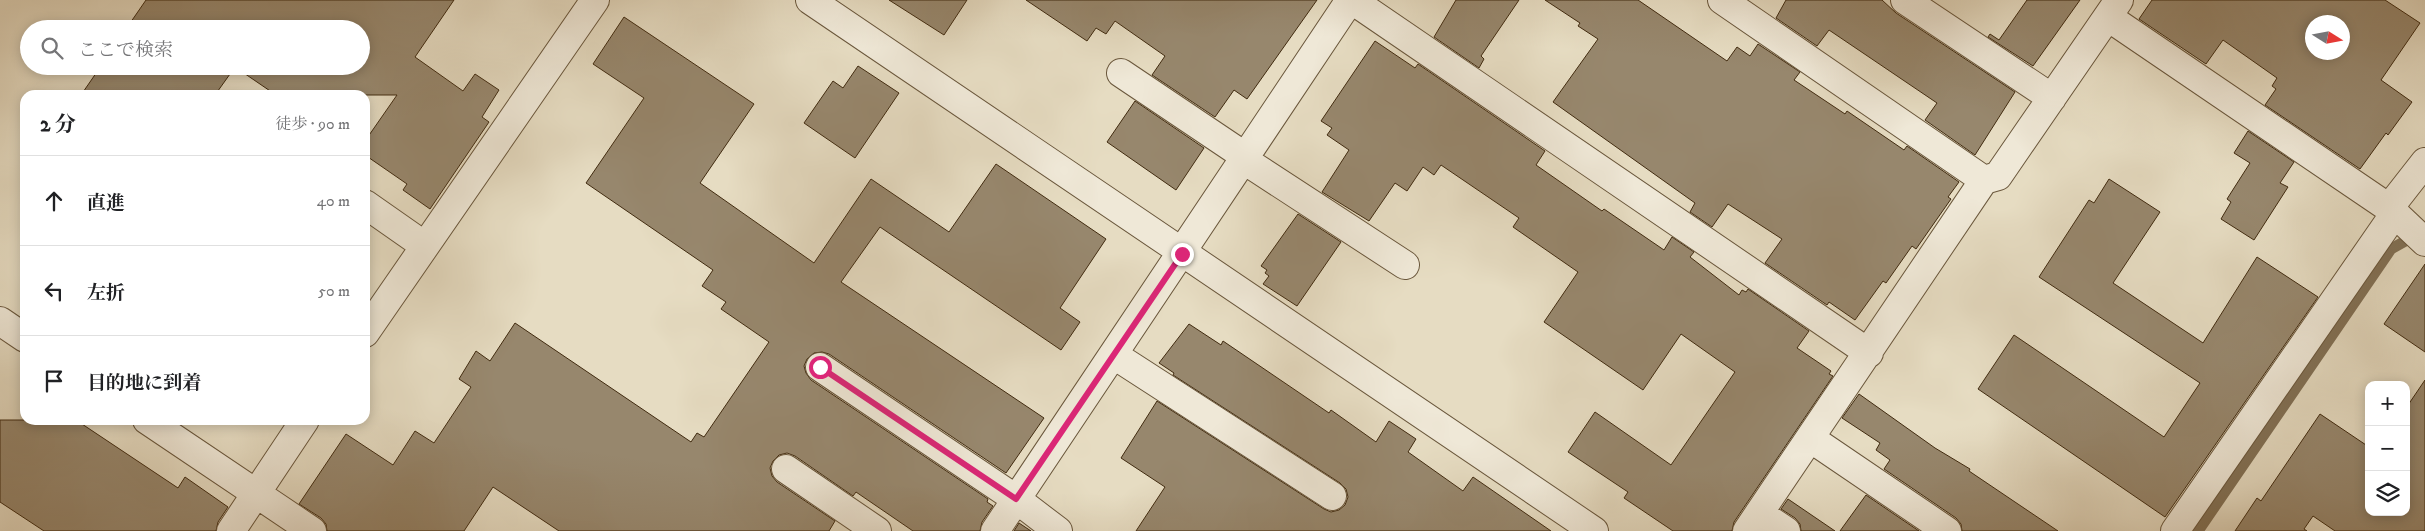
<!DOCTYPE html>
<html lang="ja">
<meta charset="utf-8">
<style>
body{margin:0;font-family:"IM FELL DW Pica","Noto Serif JP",serif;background:#f2f2f2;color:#202124}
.controls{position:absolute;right:15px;bottom:15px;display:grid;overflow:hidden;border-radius:10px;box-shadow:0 2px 12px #0003}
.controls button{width:45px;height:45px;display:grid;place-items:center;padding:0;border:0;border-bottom:1px solid #e0e0e0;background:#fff;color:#202124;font:25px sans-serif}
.compass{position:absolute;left:2305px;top:15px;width:45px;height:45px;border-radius:50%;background:#fff;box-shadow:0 2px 12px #0003;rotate:101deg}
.stop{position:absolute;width:15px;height:15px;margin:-11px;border:4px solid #db2777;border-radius:50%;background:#fff}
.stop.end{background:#db2777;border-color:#fff;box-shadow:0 1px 5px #0008}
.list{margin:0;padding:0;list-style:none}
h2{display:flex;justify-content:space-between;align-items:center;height:65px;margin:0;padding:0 20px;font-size:21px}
h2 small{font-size:16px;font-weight:400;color:#757577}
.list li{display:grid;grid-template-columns:32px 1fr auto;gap:15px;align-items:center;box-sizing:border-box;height:90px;padding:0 20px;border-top:1px solid #e0e0e0}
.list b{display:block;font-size:19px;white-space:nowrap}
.list em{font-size:16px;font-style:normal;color:#757577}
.icon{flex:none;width:28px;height:28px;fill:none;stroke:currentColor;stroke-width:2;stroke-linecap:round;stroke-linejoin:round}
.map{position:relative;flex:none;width:2425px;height:531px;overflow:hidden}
.search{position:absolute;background:#fff;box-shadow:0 2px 12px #0003;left:20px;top:20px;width:350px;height:55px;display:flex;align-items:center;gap:12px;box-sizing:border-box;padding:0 18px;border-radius:28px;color:#757577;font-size:19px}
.panel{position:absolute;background:#fff;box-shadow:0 2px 12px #0003;left:20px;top:90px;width:350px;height:335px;border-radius:15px}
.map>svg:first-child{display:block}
</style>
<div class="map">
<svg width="2425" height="531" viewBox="0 0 2425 531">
<rect width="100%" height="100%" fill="#e6dcc2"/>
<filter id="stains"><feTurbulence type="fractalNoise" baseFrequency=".004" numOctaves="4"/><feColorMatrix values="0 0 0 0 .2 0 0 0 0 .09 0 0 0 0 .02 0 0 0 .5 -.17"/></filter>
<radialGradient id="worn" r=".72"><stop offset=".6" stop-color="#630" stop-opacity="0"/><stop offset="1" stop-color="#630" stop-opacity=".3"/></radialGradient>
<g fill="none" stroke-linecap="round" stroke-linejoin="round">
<path stroke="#827156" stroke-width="11" d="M2198,531L2391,249L2416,235"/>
</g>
<path fill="#97876d" stroke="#412b10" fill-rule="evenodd" d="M146,0H454L415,57L463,91L475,74L499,90L482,117L489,122L430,209L403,190L407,184L365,155V141L397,95H276L235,67L215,95H81L101,66H361V29H126Z
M889,0H967L944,35Z
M1026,0H1317L1247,99L1234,90L1215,117L1152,75L1165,56L1115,21L1106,34L1096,28L1087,41Z
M1456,0H1519L1481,56L1484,59L1479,68L1434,37Z
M1545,0H1638L1727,61L1737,47L1750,56L1758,44L1800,72L1794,80L1845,114L1847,111L1904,150L1907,146L1959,182L1948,197L1951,199L1916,249L1912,246L1886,283L1883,281L1855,320L1829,302L1827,305L1765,263L1782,239L1728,204L1712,227L1690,212L1695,203L1553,102L1598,39L1578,26L1580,23Z
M1786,0H1882L1896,13L2015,92L1975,155L1925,120L1937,103L1829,30L1817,46L1776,18Z
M2027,0H2080L2033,66L1988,37L1990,34L1999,40Z
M2152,0H2385L2420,23L2381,80L2412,102L2388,135L2386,133L2360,169L2265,105L2276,89L2272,86L2277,78L2223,40L2206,64L2139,19ZM2312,22H2342V52H2312Z
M624,17L754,104L700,183L814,263L871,179L949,232L996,164L1106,239L1060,308L1080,322L1061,350L880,227L841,282L1044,418L1006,473L829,354L822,352L814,353L807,359L804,366L806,373L811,380L988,499L987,502L993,506L982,522L980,531H913L856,492L853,496L795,456L787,453L779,455L773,461L770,468L772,476L777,482L835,521L829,531H559L493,487L464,531H327L326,524L321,518L299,504L346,434L393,465L415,431L434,443L471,387L459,379L476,351L490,361L515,323L691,442L697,433L704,437L769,342L721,309L726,302L702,286L713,270L586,183L644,98L593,64Z
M1375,41L1415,68L1418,64L1545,151L1536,165L1602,211L1604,209L1664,250L1672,237L1694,252L1690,257L1739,295L1742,290L1746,292L1748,289L1809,331L1797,348L1831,371L1829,374L1833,376L1734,522L1732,531H1673L1624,498L1628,492L1568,452L1595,412L1671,465L1735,372L1681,334L1643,390L1544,322L1578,272L1513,227L1519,218L1441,165L1434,175L1423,167L1407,191L1395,183L1369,221L1322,192L1349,150L1327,135L1332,128L1321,121Z
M858,66L899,93L855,158L804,123L833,81L843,88Z
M1135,101L1204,148L1176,190L1107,142Z
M2248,131L2294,162L2280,183L2288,187L2254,240L2221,219L2231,202L2227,199L2250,163L2234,153Z
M2109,179L2160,212L2113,283L2203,343L2257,257L2318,297L2165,517L1978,389L2014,335L2164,437L2200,383L2039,277L2089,200L2094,203Z
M1298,214L1341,242L1297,306L1263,284L1269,276L1265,273L1267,270L1261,266Z
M2425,264V352L2384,324Z
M1189,324L1221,345L1223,341L1329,413L1331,410L1376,442L1389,421L1416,439L1408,452L1463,491L1473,477L1551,531H1136L1165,487L1121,458L1157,401L1324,509L1331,512L1339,510L1345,505L1348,497L1346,489L1340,483L1173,375L1174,373L1159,363Z
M2425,380V531H2335L2313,516L2304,529L2307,531H2235L2257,498L2261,501L2320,414L2369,447V512H2406V408Z
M1859,394L1935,448L1970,469L1969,471L2058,531H1962L1961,524L1956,518L1884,469L1890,460L1876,450L1880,443L1842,418Z
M0,420H76L178,488L185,477L228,507L218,522L216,531H44L0,502Z
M1866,495L1919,531H1840Z
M1788,499L1835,531H1801L1800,524L1795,518L1781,509Z
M1019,523L1031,531H1014Z"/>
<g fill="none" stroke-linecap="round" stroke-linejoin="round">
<g stroke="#6a573c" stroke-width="30">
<path id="minor" d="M810,0L1594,531
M1352,0L1869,353
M1722,0L1984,180
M1905,0L2052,98
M2108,17L2389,208L2425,242
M1121,73L1246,157
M1244,160L1405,265
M365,204L425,246
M2389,208L2425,162
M0,321L25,338
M365,333L595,0
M1114,355L1332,496
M820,367L1016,499L1058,531
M147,420L312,531
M1810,438L1947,531
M786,469L877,531
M1759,513L1786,531
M231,531L305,420
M995,531L1350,0
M1747,531L1984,180L1998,176L2119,0
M2175,531L2395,213"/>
</g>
<use href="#minor" stroke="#efe8d7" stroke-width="28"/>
</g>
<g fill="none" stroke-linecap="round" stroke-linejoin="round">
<path stroke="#db2777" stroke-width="6" d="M820,367L1016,499L1182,254"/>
</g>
<rect width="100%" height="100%" filter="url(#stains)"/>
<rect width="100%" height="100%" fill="url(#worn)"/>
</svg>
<div class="controls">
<button>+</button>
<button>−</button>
<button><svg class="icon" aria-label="layers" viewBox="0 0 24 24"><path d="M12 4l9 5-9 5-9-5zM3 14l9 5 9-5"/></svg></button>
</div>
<svg class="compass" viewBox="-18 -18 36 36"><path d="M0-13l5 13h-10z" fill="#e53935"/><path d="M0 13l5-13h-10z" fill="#757577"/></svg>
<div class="stop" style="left:820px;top:367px"></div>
<div class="stop end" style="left:1182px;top:254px"></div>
<div class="search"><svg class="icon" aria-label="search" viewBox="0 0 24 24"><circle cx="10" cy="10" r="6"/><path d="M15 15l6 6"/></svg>ここで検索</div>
<section class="panel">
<h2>2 分<small>徒歩 · 90 m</small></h2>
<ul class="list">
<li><svg class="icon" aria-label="ahead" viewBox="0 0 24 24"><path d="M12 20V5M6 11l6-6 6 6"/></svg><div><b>直進</b></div><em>40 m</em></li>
<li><svg class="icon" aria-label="left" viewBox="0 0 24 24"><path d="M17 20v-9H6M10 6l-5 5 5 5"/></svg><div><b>左折</b></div><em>50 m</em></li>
<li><svg class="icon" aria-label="arrive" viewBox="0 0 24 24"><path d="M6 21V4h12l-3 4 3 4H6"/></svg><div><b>目的地に到着</b></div></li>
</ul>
</section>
</div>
